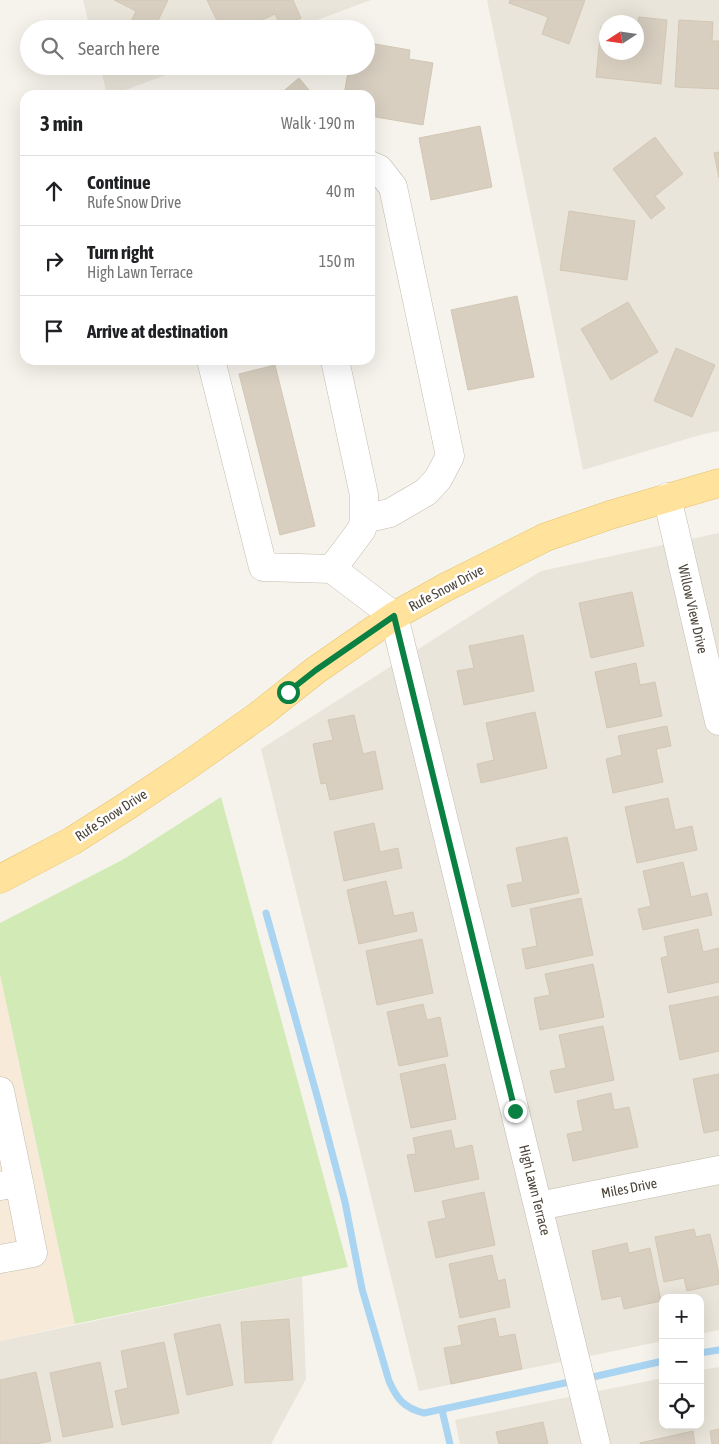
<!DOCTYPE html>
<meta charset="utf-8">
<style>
body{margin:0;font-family:"Asap Condensed",sans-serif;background:#f6f6f6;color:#202124}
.controls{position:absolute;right:15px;bottom:15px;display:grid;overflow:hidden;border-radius:10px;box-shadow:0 5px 20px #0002}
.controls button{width:45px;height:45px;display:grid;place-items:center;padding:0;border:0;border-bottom:1px solid #e0e0e0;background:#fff;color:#202124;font:25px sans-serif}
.compass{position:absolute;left:599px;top:15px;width:45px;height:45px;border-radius:50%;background:#fff;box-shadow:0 5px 20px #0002;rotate:258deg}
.stop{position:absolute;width:15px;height:15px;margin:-11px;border:4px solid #0b8043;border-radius:50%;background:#fff}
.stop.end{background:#0b8043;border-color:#fff;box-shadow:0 1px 5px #0008}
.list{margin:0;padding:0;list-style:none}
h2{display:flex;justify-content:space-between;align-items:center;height:65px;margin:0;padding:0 20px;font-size:21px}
h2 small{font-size:16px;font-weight:400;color:#757577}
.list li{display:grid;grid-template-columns:32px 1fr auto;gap:15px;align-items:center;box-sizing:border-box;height:70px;padding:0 20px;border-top:1px solid #e0e0e0}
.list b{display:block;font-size:19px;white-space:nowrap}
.list p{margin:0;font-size:16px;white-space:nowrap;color:#757577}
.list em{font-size:16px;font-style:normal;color:#757577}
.icon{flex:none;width:28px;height:28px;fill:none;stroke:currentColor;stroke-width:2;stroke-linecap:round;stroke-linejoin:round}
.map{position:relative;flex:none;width:719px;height:1444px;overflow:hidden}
.search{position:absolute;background:#fff;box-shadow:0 5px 20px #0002;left:20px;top:20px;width:355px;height:55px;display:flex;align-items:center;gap:12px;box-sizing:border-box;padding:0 18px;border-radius:28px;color:#757577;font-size:19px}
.panel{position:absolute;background:#fff;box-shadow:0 5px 20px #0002;left:20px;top:90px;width:355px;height:275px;border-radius:15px}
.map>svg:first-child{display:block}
</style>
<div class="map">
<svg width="719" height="1444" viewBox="0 0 719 1444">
<rect width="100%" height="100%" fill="#f6f3ec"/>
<path fill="#eae5da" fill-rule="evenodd" d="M83,0H371L293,29H90Z
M487,0H719V431L700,435L583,470ZM606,22H636V52H606Z
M100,66H190L112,95H107Z
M719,533V1330L700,1334V1298H663V1341L419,1391L261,749L541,571Z
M302,1277L306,1379L271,1444H0V1341Z
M719,1367V1444H460L455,1420L663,1378V1425H700V1370Z"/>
<path fill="#f7ead8" d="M0,974L75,1324L0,1341Z"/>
<path fill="#d2eab5" d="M221,797L348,1267L75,1324L0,974V923L124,859Z"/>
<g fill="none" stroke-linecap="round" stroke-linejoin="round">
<path stroke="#a9d4f2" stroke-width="7" d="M266,913L319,1103L345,1202L362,1289L389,1381C397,1399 404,1408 424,1413L574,1381
M700,1353L719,1350
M584,1379L663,1361
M442,1410L450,1444"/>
</g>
<path fill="#d8cfc1" stroke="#d3c7b4" d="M114,0H168L154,29H140L130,24L136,11Z
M207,0H293L301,18L281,27L275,14L243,29H221Z
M510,0H585L569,44L542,34L548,17L509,3Z
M639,17L667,20L661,84L596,77L601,27H606V52H636V30Z
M679,20L713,22L712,41H719V89L675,87Z
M369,43L410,50L409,59L433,63L423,125L370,116V95H344L349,66H366V52H368Z
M299,78L313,95H279Z
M480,126L492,187L431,200L419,138Z
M655,137L683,174L655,196L665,208L651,219L613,169Z
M719,152V178L714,153Z
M569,211L635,221L627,280L560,270Z
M517,296L534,377L468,390L451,310Z
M628,302L658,352L611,380L581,329Z
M676,348L715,365L692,417L654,401Z
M275,365L315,526L280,535L239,374Z
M632,592L644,646L591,658L579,603Z
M523,635L534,691L464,705L457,671L474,668L469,646Z
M636,663L640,685L655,682L662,716L607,728L595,672Z
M535,712L547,768L481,783L477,764L494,760L486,723Z
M354,715L363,754L375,751L383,789L330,800L326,783L321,784L313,744L333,740L328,720Z
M667,726L671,746L656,749L663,782L613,793L606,759L622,755L618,736Z
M668,798L675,830L692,826L697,850L637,863L625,807Z
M374,823L380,852L398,848L402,868L344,881L334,832Z
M567,837L579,893L512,907L507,885L523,882L516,848Z
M683,862L691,897L707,893L712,915L643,930L638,909L651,906L643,871Z
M386,881L394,916L413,912L417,931L359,944L347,890Z
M581,898L593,955L526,969L522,949L537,946L530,909Z
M698,929L703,952L719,948V982L668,993L661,958L668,956L664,937Z
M422,939L433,993L377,1005L366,951Z
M593,964L604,1017L540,1030L534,998L550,995L545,974Z
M719,996V1051L680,1060L669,1006Z
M423,1004L427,1020L440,1017L448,1056L399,1066L387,1012Z
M603,1026L614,1080L555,1093L550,1071L566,1068L559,1035Z
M445,1064L456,1119L411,1128L400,1074Z
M719,1074V1130L704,1133L693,1079Z
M611,1093L614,1110L629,1107L638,1147L573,1161L567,1134L583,1131L577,1101Z
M451,1130L455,1149L472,1145L479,1179L415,1192L407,1155L416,1154L413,1138Z
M484,1192L495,1245L436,1258L428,1222L446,1218L442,1201Z
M694,1229L696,1237L710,1234L719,1274V1284L687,1291L684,1278L664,1282L655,1237Z
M627,1243L629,1253L650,1248L661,1301L624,1309L621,1296L602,1300L592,1251Z
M492,1255L498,1281L505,1279L510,1307L460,1318L449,1264Z
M495,1318L499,1337L515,1334L522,1369L451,1384L444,1348L462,1345L458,1326Z
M289,1319L293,1380L245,1383L241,1322Z
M220,1324L233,1385L187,1395L174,1334Z
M164,1342L179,1413L122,1425L115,1391L128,1388L121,1351Z
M100,1362L113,1427L63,1437L50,1373Z
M36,1372L51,1441L36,1444H0V1380Z
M543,1422L548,1444H499L496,1432Z
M719,1429V1444H712L710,1431Z
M693,1431L695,1444H640V1443Z"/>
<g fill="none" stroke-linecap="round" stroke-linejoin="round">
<g stroke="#c2bbae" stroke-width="29">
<path id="minor" d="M211,360L263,567L332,569L394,616L596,1444
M667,497L719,721
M364,519L390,513L426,492L438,479L450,456L393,187L379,169L370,165
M332,569L362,529L364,519V495L335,360
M0,1091L19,1182L0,1186
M539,1206L719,1170
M0,1259L33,1253L19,1182"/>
</g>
<g stroke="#e6c16a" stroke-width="29">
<path id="major" d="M0,879L72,841L127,806L187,766L259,715L316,670L394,616L446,587L546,537L610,515L719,483"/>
</g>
<use href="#minor" stroke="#fff" stroke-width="28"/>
<use href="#major" stroke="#ffe39c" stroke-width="28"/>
</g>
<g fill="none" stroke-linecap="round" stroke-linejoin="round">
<path stroke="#0b8043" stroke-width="6" d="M288,692L316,670L394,616L515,1111"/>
</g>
<g text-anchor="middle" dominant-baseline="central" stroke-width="5" stroke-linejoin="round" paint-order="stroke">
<g font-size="14" fill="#4b4439" stroke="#fff">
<text transform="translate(446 588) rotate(-28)">Rufe Snow Drive</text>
<text transform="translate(693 609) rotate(77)">Willow View Drive</text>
<text transform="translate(111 815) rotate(-33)">Rufe Snow Drive</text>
<text transform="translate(629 1188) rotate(-11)">Miles Drive</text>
<text transform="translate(535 1190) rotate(76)">High Lawn Terrace</text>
</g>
</g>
</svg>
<div class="controls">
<button>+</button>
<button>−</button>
<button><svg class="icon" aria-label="locate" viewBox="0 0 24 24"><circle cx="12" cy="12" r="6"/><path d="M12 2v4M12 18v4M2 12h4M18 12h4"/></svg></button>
</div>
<svg class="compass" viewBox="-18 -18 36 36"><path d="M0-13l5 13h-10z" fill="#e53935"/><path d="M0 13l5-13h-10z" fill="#757577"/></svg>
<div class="stop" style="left:288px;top:692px"></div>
<div class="stop end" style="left:515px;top:1111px"></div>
<div class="search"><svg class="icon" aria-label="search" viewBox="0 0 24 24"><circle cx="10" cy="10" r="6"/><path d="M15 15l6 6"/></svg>Search here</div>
<section class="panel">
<h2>3 min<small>Walk · 190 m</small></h2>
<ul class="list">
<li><svg class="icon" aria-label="ahead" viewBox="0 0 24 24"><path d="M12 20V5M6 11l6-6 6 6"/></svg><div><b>Continue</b><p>Rufe Snow Drive</p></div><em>40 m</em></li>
<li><svg class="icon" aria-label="right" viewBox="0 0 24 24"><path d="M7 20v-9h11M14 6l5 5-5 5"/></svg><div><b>Turn right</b><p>High Lawn Terrace</p></div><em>150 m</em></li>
<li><svg class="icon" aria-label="arrive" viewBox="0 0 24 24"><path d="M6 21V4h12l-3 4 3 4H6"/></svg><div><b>Arrive at destination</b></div></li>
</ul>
</section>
</div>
